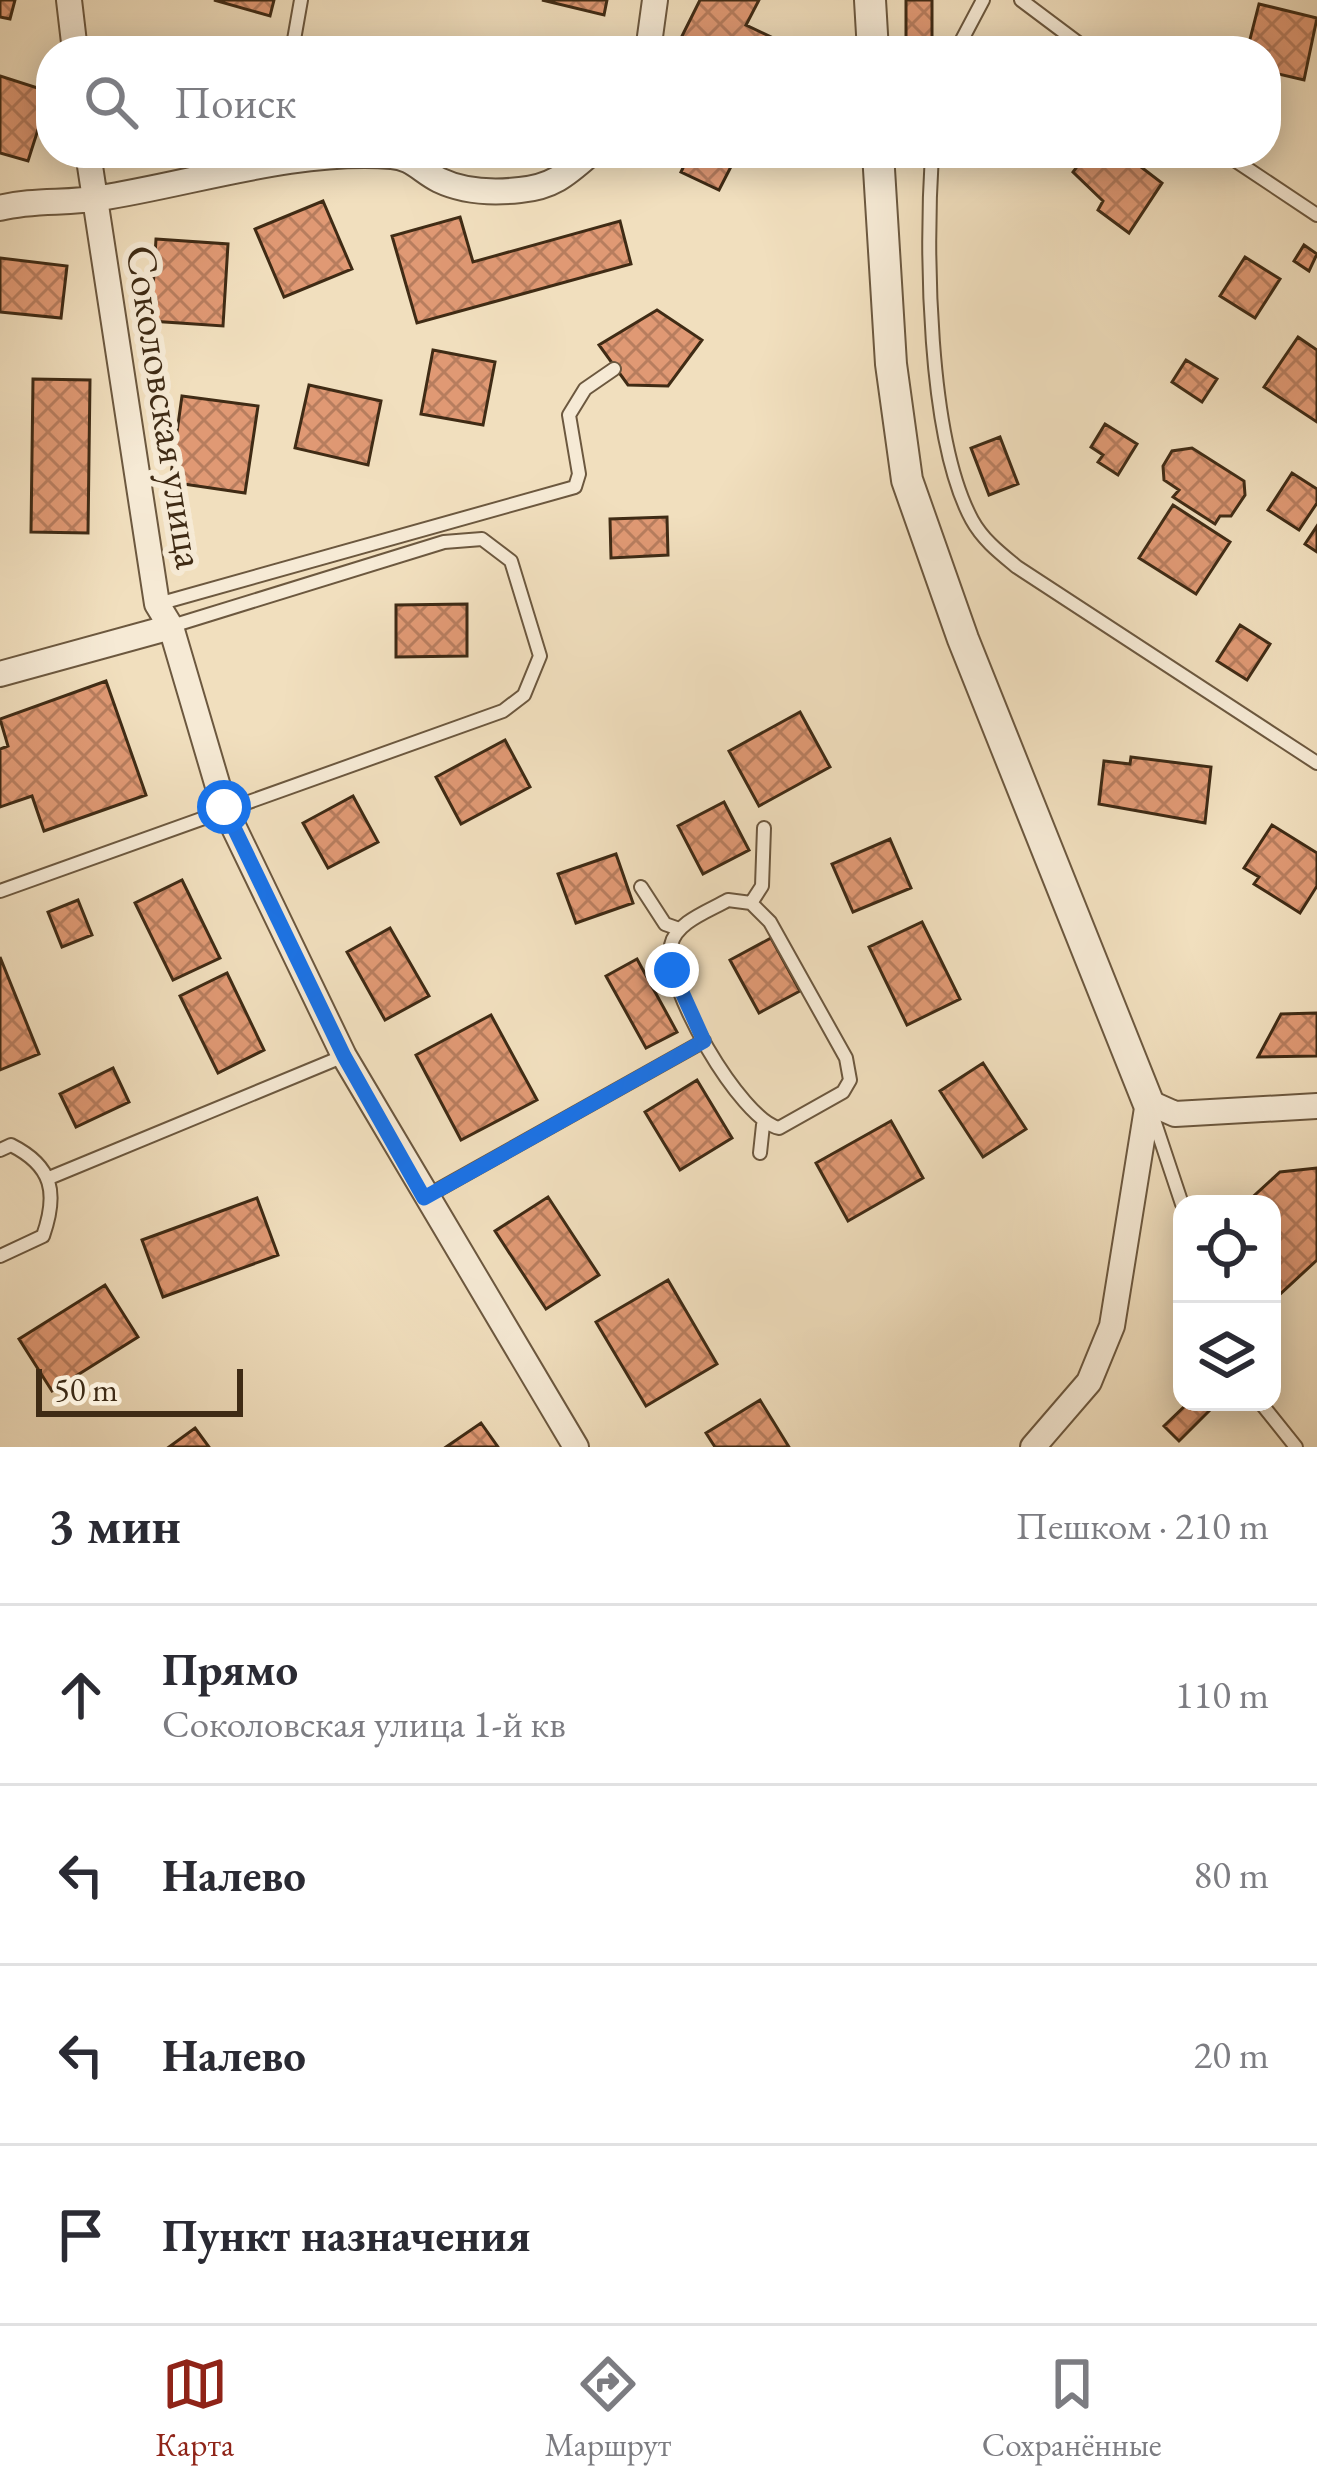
<!DOCTYPE html>
<html lang="ru">
<meta charset="utf-8">
<style>
body{margin:0;font-family:"EB Garamond",serif;background:#f2f2f3;color:#2b2b33}
.controls{position:absolute;right:36px;bottom:36px;display:grid;overflow:hidden;border-radius:24px;box-shadow:0 6px 30px #0003}
.controls button{width:108px;height:108px;display:grid;place-items:center;padding:0;border:0;border-bottom:3px solid #e1e1e2;background:#fff;color:#2b2b33;font:60px sans-serif}
.scale{position:absolute;left:36px;bottom:30px;width:207px;box-sizing:border-box;padding-left:12px;border:6px solid #3f2b15;border-top:0;font-size:33px;line-height:42px;white-space:nowrap;color:#3f2b15;-webkit-text-stroke:9px #f6ead5;paint-order:stroke}
.stop{position:absolute;width:36px;height:36px;margin:-27px;border:9px solid #1a73e8;border-radius:50%;background:#fff}
.stop.end{background:#1a73e8;border-color:#fff;box-shadow:0 3px 12px #0008}
.list{margin:0;padding:0;list-style:none}
h2{display:flex;justify-content:space-between;align-items:center;height:156px;margin:0;padding:0 48px;font-size:51px}
h2 small{font-size:39px;font-weight:400;color:#7c7c81}
.list li{display:grid;grid-template-columns:78px 1fr auto;gap:36px;align-items:center;box-sizing:border-box;height:180px;padding:0 48px;border-top:3px solid #e1e1e2}
.list b{display:block;font-size:45px;white-space:nowrap}
.list p{margin:0;font-size:39px;white-space:nowrap;color:#7c7c81}
.list em{font-size:39px;font-style:normal;color:#7c7c81}
.icon{flex:none;width:66px;height:66px;fill:none;stroke:currentColor;stroke-width:2;stroke-linecap:round;stroke-linejoin:round}
.map{position:relative;flex:none;width:1317px;height:1447px;overflow:hidden}
.search{position:absolute;background:#fff;box-shadow:0 6px 30px #0003;left:36px;right:36px;top:36px;height:132px;display:flex;align-items:center;gap:30px;box-sizing:border-box;padding:0 42px;border-radius:48px;color:#7c7c81;font-size:45px}
.sheet{height:876px;background:#fff}
nav{display:flex;justify-content:space-around;align-items:center;box-sizing:border-box;height:168px;border-top:3px solid #e1e1e2;background:#fff;font-size:33px;color:#7c7c81}
nav a{display:grid;justify-items:center;gap:6px}
nav .on{color:#8f2418}
.map>svg:first-child{display:block}
</style>
<div class="map">
<svg width="1317" height="1447" viewBox="0 0 1317 1447">
<defs>
<pattern id="building-cross-hatch" width="8" height="8" patternUnits="userSpaceOnUse" patternTransform="scale(3)"><rect width="8" height="8" fill="#e09974"/><path d="M0 0l8 8M0 8l8-8" fill="none" stroke="#b77d5e"/></pattern>
</defs>
<rect width="100%" height="100%" fill="#f1dfbe"/>
<filter id="stains"><feTurbulence type="fractalNoise" baseFrequency=".00167" numOctaves="4"/><feColorMatrix values="0 0 0 0 .2 0 0 0 0 .09 0 0 0 0 .02 0 0 0 .5 -.17"/></filter>
<radialGradient id="worn" r=".72"><stop offset=".6" stop-color="#630" stop-opacity="0"/><stop offset="1" stop-color="#630" stop-opacity=".3"/></radialGradient>
<path fill="url(#building-cross-hatch)" stroke="#3f2b15" stroke-width="3" d="M0,0H15L10,19L0,17Z
M214,0H274L270,16Z
M542,0H607L604,15Z
M700,0H759L746,25L790,46L788,51H697L679,42Z
M906,0H932V38H906Z
M1259,4L1317,18L1304,80L1266,71V51H1247Z
M122,41L166,51H120Z
M326,48H395V51H326Z
M0,76L50,92L28,161L0,153Z
M690,153H738L719,190L681,172Z
M1087,153H1144L1149,157L1141,167L1162,183L1129,233L1098,210L1103,201L1073,172Z
M323,201L352,269L284,297L255,229Z
M460,217L473,262L620,221L631,264L417,323L392,236Z
M156,239L228,244L223,326L151,321Z
M1304,245L1317,254L1309,271L1294,261Z
M1245,257L1280,279L1255,318L1220,296Z
M0,258L67,266L61,318L0,312Z
M657,310L702,340L668,386L628,385L599,345Z
M1298,337L1317,350V422L1264,387Z
M433,350L495,362L483,425L421,414Z
M1186,360L1217,379L1202,402L1172,382Z
M33,379L90,380L88,533L31,532Z
M309,385L381,401L368,465L295,448Z
M182,396L258,406L245,493L170,482Z
M1105,424L1137,444L1118,475L1098,462L1103,455L1091,447Z
M1000,437L1018,484L989,495L971,448Z
M1192,448L1244,481L1245,495L1231,516H1220L1215,524L1173,497L1179,490L1164,480L1163,466L1172,451Z
M1292,473L1317,489V503L1299,530L1268,510Z
M1173,505L1230,542L1196,594L1139,558Z
M667,517L668,555L611,558L610,519Z
M1317,526V552L1305,544Z
M467,604V656L396,657V605Z
M1240,625L1270,644L1247,680L1217,661Z
M106,681L146,795L44,831L32,796L0,807V749L8,746L0,719Z
M800,712L830,767L759,806L729,751Z
M505,740L530,787L461,824L436,777Z
M1131,757L1211,767L1205,823L1099,804L1104,761L1130,764Z
M353,796L378,842L328,868L303,823Z
M724,802L749,850L703,874L678,826Z
M1272,825L1317,853V886L1300,913L1254,884L1259,877L1244,868Z
M890,839L911,888L853,912L832,864Z
M616,854L633,903L576,923L558,874Z
M182,880L220,958L173,980L135,903Z
M78,900L92,935L62,947L48,912Z
M922,922L960,999L907,1025L869,947Z
M390,928L429,996L385,1020L347,952Z
M771,938L800,991L759,1013L730,960Z
M0,957L39,1054L0,1070Z
M637,959L677,1032L646,1048L606,976Z
M227,973L264,1050L218,1073L180,996Z
M1317,1013V1056L1258,1057L1281,1014Z
M491,1015L537,1100L461,1140L416,1055Z
M983,1063L1026,1129L983,1157L940,1091Z
M113,1068L129,1102L76,1127L60,1094Z
M697,1080L732,1138L680,1170L645,1112Z
M891,1121L923,1178L848,1221L816,1163Z
M1317,1168V1260L1277,1297L1272,1290V1204H1245L1280,1172Z
M548,1197L599,1275L546,1309L495,1231Z
M257,1198L278,1255L163,1297L142,1240Z
M668,1280L717,1364L646,1406L596,1322Z
M105,1285L138,1337L52,1391L19,1339Z
M760,1400L789,1447H715L706,1433Z
M1189,1402H1218L1179,1441L1164,1426Z
M481,1423L498,1447H446Z
M195,1428L209,1447H169Z"/>
<g fill="none" stroke-linecap="round" stroke-linejoin="round">
<g stroke="#6c583f" stroke-width="16">
<path id="service" d="M1021,0L1089,51
M292,51L301,0
M956,51L983,0
M932,153C926,249 927,437 972,520C983,540 1000,553 1017,567L1317,763
M1224,153L1317,215
M158,604L575,487L579,474L569,415L585,389L614,369
M641,887L665,924L679,929
M0,891L503,711L524,695L540,656L511,561L482,539L444,542L172,626
M728,900L751,903L770,922L846,1058L850,1080L843,1092L779,1128C741,1120 662,984 671,945C676,922 709,911 728,900Z
M751,903L762,886L764,828
M1152,1114L1182,1204
M0,1150L11,1145C53,1166 58,1193 43,1236L0,1256
M760,1153L763,1125
M49,1178L344,1056
M427,1196L704,1041
M1260,1402L1296,1447"/>
</g>
<g stroke="#6c583f" stroke-width="28">
<path id="minor" d="M69,0L75,51
M648,51L655,0
M88,153L157,604L171,627L224,807L344,1056L576,1447
M0,208C34,199 66,204 100,198C195,183 294,149 391,156C412,157 421,171 439,180C464,192 493,193 520,190C553,187 567,174 591,153
M0,674L171,627
M1033,1447L1089,1382L1112,1326L1148,1102L1175,1114L1317,1106"/>
</g>
<g stroke="#6c583f" stroke-width="34">
<path id="tertiary" d="M870,0L873,51
M878,153L891,364L907,480L963,639L1148,1102"/>
</g>
<use href="#service" stroke="#f6ead5" stroke-width="12"/>
<use href="#minor" stroke="#f6ead5" stroke-width="24"/>
<use href="#tertiary" stroke="#f6ead5" stroke-width="30"/>
</g>
<g fill="none" stroke-linecap="round" stroke-linejoin="round">
<path stroke="#1a73e8" stroke-width="15" d="M224,807L344,1056L424,1198L704,1041L672,970"/>
</g>
<g text-anchor="middle" dominant-baseline="central" stroke-width="12" stroke-linejoin="round" paint-order="stroke">
<g font-size="42" fill="#3f2b15" stroke="#f6ead5">
<text transform="translate(166 407) rotate(81)">Соколовская улица</text>
</g>
</g>
<rect width="100%" height="100%" filter="url(#stains)"/>
<rect width="100%" height="100%" fill="url(#worn)"/>
</svg>
<div class="controls">
<button><svg class="icon" aria-label="locate" viewBox="0 0 24 24"><circle cx="12" cy="12" r="6"/><path d="M12 2v4M12 18v4M2 12h4M18 12h4"/></svg></button>
<button><svg class="icon" aria-label="layers" viewBox="0 0 24 24"><path d="M12 4l9 5-9 5-9-5zM3 14l9 5 9-5"/></svg></button>
</div>
<div class="scale">50 m</div>
<div class="stop" style="left:224px;top:807px"></div>
<div class="stop end" style="left:672px;top:970px"></div>
<div class="search"><svg class="icon" aria-label="search" viewBox="0 0 24 24"><circle cx="10" cy="10" r="6"/><path d="M15 15l6 6"/></svg>Поиск</div>
</div>
<section class="sheet">
<h2>3 мин<small>Пешком · 210 m</small></h2>
<ul class="list">
<li><svg class="icon" aria-label="ahead" viewBox="0 0 24 24"><path d="M12 20V5M6 11l6-6 6 6"/></svg><div><b>Прямо</b><p>Соколовская улица 1-й кв</p></div><em>110 m</em></li>
<li><svg class="icon" aria-label="left" viewBox="0 0 24 24"><path d="M17 20v-9H6M10 6l-5 5 5 5"/></svg><div><b>Налево</b></div><em>80 m</em></li>
<li><svg class="icon" aria-label="left" viewBox="0 0 24 24"><path d="M17 20v-9H6M10 6l-5 5 5 5"/></svg><div><b>Налево</b></div><em>20 m</em></li>
<li><svg class="icon" aria-label="arrive" viewBox="0 0 24 24"><path d="M6 21V4h12l-3 4 3 4H6"/></svg><div><b>Пункт назначения</b></div></li>
</ul>
</section>
<nav>
<a class="on"><svg class="icon" aria-label="map" viewBox="0 0 24 24"><path d="M3 6l6-2 6 2 6-2v14l-6 2-6-2-6 2zM9 4v14M15 6v14"/></svg>Карта</a>
<a><svg class="icon" aria-label="directions" viewBox="0 0 24 24"><path d="M12 3l9 9-9 9-9-9zM9 14v-3h6M13 9l2 2-2 2"/></svg>Маршрут</a>
<a><svg class="icon" aria-label="saved" viewBox="0 0 24 24"><path d="M7 4h10v16l-5-4-5 4z"/></svg>Сохранённые</a>
</nav>
